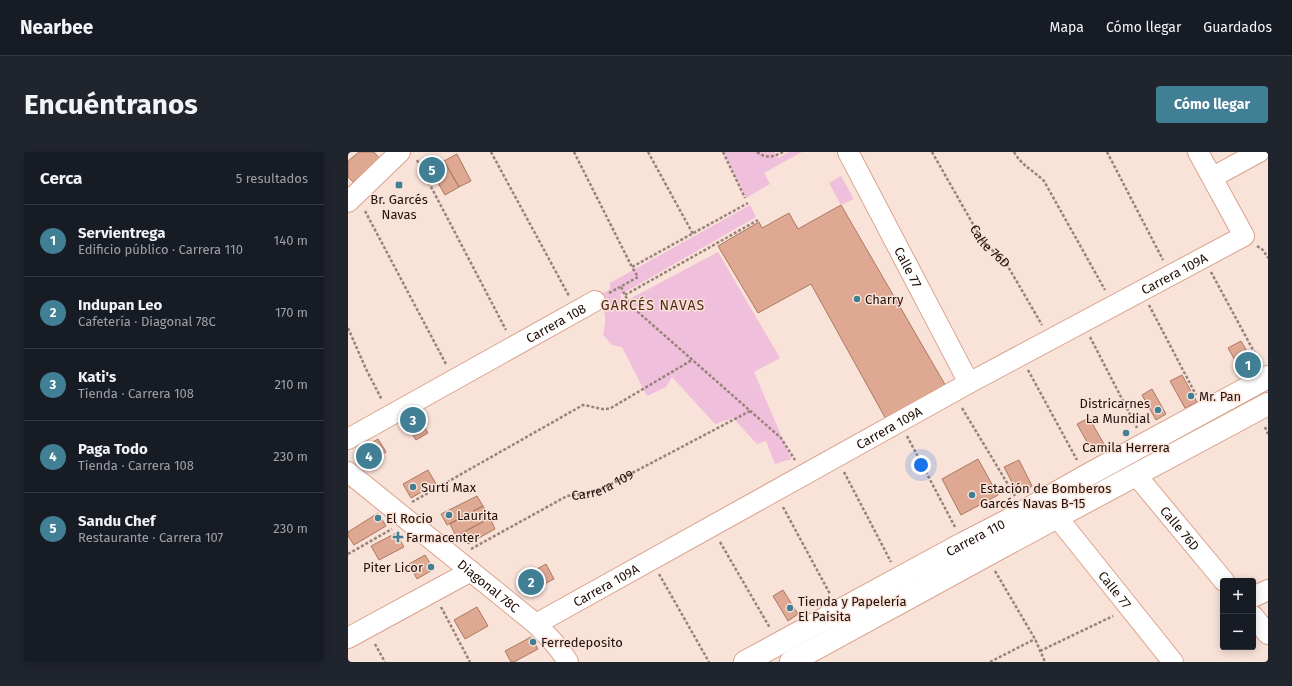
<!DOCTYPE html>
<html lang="es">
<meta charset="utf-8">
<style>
body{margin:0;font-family:"Fira Sans",sans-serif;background:#20242c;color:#f1f3f6}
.controls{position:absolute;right:12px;bottom:12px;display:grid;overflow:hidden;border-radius:4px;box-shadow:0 2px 10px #0003}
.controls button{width:36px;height:36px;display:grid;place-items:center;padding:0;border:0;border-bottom:1px solid #363941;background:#171b24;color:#f1f3f6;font:20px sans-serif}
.you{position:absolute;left:573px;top:313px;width:14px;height:14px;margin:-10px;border:3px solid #fff;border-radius:50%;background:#1a73e8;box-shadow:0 0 0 6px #1a73e833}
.badge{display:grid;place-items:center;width:26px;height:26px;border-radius:50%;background:#417f95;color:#fff;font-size:13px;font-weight:700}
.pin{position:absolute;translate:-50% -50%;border:2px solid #fff;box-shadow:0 1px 4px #0006}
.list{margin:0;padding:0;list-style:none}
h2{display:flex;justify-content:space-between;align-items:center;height:52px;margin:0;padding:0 16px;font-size:17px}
h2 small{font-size:13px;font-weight:400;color:#9ea1a6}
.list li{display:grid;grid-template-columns:26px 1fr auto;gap:12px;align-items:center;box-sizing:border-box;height:72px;padding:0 16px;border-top:1px solid #363941}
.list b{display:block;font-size:15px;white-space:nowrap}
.list p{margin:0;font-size:13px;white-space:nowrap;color:#9ea1a6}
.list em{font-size:13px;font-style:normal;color:#9ea1a6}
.map{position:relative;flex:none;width:920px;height:510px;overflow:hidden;border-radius:4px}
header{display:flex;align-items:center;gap:24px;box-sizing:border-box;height:56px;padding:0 20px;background:#171b24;border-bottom:1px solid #363941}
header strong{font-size:19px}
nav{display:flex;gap:22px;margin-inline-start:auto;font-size:14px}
.intro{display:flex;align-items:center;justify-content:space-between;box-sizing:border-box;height:96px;padding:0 24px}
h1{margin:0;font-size:28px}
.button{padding:10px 18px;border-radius:4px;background:#417f95;color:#fff;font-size:14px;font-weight:700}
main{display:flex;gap:24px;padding:0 24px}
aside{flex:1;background:#171b24;border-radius:4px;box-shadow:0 2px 10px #0003}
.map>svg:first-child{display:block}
</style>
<header>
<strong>Nearbee</strong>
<nav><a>Mapa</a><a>Cómo llegar</a><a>Guardados</a></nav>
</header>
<div class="intro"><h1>Encuéntranos</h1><a class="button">Cómo llegar</a></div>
<main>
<aside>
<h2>Cerca<small>5 resultados</small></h2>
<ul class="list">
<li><span class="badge">1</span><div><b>Servientrega</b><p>Edificio público · Carrera 110</p></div><em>140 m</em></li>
<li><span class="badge">2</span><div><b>Indupan Leo</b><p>Cafetería · Diagonal 78C</p></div><em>170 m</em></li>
<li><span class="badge">3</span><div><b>Kati's</b><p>Tienda · Carrera 108</p></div><em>210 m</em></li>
<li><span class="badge">4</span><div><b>Paga Todo</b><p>Tienda · Carrera 108</p></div><em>230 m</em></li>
<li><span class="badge">5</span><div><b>Sandu Chef</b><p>Restaurante · Carrera 107</p></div><em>230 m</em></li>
</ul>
</aside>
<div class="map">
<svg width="920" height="510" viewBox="0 0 920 510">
<rect width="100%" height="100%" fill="#f9e2d8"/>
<path fill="#efbfdb" d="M376,0H426L430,6L441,0H454L416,21L422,32L398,46Z
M493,24L506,47L493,53L481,31Z
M402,53L408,65L272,143L276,150L370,100L432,206L406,220L443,307L427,312L418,289L409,292L385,266L367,272L324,225L318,235L299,244L274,195L264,193L255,183C259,165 258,161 249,145L262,137V131Z"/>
<path fill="#dfa892" stroke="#ab7862" d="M11,0H26L32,7L5,30L0,25V9Z
M109,2L123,29L111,35L96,9Z
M96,9L111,35L97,43L82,17Z
M493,53L599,236L539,269L463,132L410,161L370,94L411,70L414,76L441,61L450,77Z
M893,189L909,217L896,224L880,196Z
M834,223L849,250L837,256L822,229Z
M804,237L818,262L808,268L794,243Z
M69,263L80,281L68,288L57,270Z
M741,266L756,292L744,299L729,272Z
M30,287L38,300L19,312L11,299Z
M630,307L650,343L613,363L594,327Z
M671,308L684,334L670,342L656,315Z
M80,318L88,332L63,346L55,332Z
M129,344L135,354L99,373L93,362Z
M135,354L142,366L108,384L102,372Z
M30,361L38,374L6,393L0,384V380Z
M142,366L147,377L120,392L114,381Z
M48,381L56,395L31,408L23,394Z
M77,403L86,417L69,427L61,412Z
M198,412L206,427L180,440L173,426Z
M435,438L450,462L440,469L425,444Z
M129,455L140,474L117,487L106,468Z
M183,485L190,497L166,510H163L157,499Z"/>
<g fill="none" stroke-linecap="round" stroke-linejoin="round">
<g stroke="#daa38d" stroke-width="22">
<g id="minor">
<path id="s3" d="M500,0L621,231"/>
<path d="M865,25L911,0"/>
<path d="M0,50L52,0"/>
<path id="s4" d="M0,287L247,149"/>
<path id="s5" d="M0,320L188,472C200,484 211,495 220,510"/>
<path id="s6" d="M788,323L876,429"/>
<path id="s7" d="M709,365L825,510"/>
<path d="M905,445L920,438"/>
<path d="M905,464L920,482"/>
<path id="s8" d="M188,472L621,231L896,84L850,0"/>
<path d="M0,486L123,419"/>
</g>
</g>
<g stroke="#daa38d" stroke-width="24">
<g id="major">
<path id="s9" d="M397,510L616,391L661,368L738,324L920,225"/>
<path d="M443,510L672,385L920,252"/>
</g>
</g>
<g stroke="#98837a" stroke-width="2.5" stroke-dasharray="3 2" stroke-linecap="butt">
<path d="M143,0L221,144"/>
<path d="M226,0L284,115"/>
<path d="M300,0L345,82"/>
<path d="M375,0L397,46"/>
<path d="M409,0C418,7 426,5 435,0"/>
<path id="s1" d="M584,0L634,88C641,97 650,102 658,111L694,173"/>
<path d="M666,0C674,14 685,18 696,29L757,138"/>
<path d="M759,0L815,108"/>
<path d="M69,8L158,178"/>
<path d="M17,59L98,212"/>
<path d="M909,94L915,98L920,106"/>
<path d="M863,120L911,209"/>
<path d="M273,135L282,153L433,286L447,308"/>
<path d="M261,141L290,125L284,115L400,51"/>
<path d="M277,143L410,68"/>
<path d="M801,153L848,243"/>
<path d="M0,176L18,217L34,248"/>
<path d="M742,185L789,276"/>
<path d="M680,218L729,308"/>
<path d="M614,256L667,344"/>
<path d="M917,275L920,282"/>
<path d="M559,284L607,375"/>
<path d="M496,320L543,410"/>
<path d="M64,350L235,253C245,254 253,259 263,256L344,208"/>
<path d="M435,355L482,442"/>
<path d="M372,390L422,476"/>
<path id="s2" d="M123,397L219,344C230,342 241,342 252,338L402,259"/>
<path d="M0,402L44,377"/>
<path d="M647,419L687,487L697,510"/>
<path d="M311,422L361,510"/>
<path d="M93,455L122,510"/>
<path d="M27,492L37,510"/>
<path d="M692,499L765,464"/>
<path d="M642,510L687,487"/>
</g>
<use href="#minor" stroke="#fff" stroke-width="20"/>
<use href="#major" stroke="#fff" stroke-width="22"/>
</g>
<g fill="#417f95" stroke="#f9e2d8" stroke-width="1.5">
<rect x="47" y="29" width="8" height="8" rx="2"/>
<circle cx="509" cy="147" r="4"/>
<circle cx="843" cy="244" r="4"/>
<circle cx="810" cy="258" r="4"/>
<circle cx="778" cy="281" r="4"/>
<circle cx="65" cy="335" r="4"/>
<circle cx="624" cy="343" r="4"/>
<circle cx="101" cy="363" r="4"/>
<circle cx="30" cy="366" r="4"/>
<path d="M48 379h4v4h4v4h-4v4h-4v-4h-4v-4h4z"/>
<circle cx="83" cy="415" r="4"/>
<circle cx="442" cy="456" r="4"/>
<circle cx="185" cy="490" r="4"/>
</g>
<g text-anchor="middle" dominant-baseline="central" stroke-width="3" stroke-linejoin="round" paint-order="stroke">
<g font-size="13" fill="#220f07" stroke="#f9e2d8" text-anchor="start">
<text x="51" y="47" text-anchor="middle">Br. Garcés<tspan x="51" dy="15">Navas</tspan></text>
<text x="517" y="147">Charry</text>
<text x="851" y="244">Mr. Pan</text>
<text x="802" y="251" text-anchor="end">Districarnes<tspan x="802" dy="15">La Mundial</tspan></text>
<text x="778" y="295" text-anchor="middle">Camila Herrera</text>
<text x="73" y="335">Surti Max</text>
<text x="632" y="336">Estación de Bomberos<tspan x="632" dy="15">Garcés Navas B-15</tspan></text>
<text x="109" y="363">Laurita</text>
<text x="38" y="366">El Rocio</text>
<text x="58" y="385">Farmacenter</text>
<text x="75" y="415" text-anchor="end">Piter Licor</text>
<text x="450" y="449">Tienda y Papelería<tspan x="450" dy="15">El Paisita</tspan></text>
<text x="193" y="490">Ferredeposito</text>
</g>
<g font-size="13" fill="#220f07" stroke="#f9e2d8">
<text stroke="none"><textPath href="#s1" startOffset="111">Calle 76D</textPath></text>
<text stroke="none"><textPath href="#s3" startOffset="130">Calle 77</textPath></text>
<text stroke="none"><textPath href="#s8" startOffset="728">Carrera 109A</textPath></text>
<text stroke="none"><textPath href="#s4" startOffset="238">Carrera 108</textPath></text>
<text stroke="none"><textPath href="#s8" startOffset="404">Carrera 109A</textPath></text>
<text stroke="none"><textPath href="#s2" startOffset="147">Carrera 109</textPath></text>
<text stroke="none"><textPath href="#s6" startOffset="69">Calle 76D</textPath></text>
<text stroke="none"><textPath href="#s9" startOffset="262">Carrera 110</textPath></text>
<text stroke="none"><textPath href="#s5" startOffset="181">Diagonal 78C</textPath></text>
<text stroke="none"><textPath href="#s8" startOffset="80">Carrera 109A</textPath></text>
<text stroke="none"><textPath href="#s7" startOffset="93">Calle 77</textPath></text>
</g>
<g font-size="14" letter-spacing="1" fill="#542814" stroke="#f9e2d8">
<text x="305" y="153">GARCÉS NAVAS</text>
</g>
</g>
</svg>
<div class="controls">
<button>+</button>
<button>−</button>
</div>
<div class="you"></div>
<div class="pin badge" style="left:900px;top:213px">1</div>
<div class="pin badge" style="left:183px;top:430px">2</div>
<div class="pin badge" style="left:65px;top:268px">3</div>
<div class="pin badge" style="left:21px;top:304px">4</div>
<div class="pin badge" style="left:84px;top:18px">5</div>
</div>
</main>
